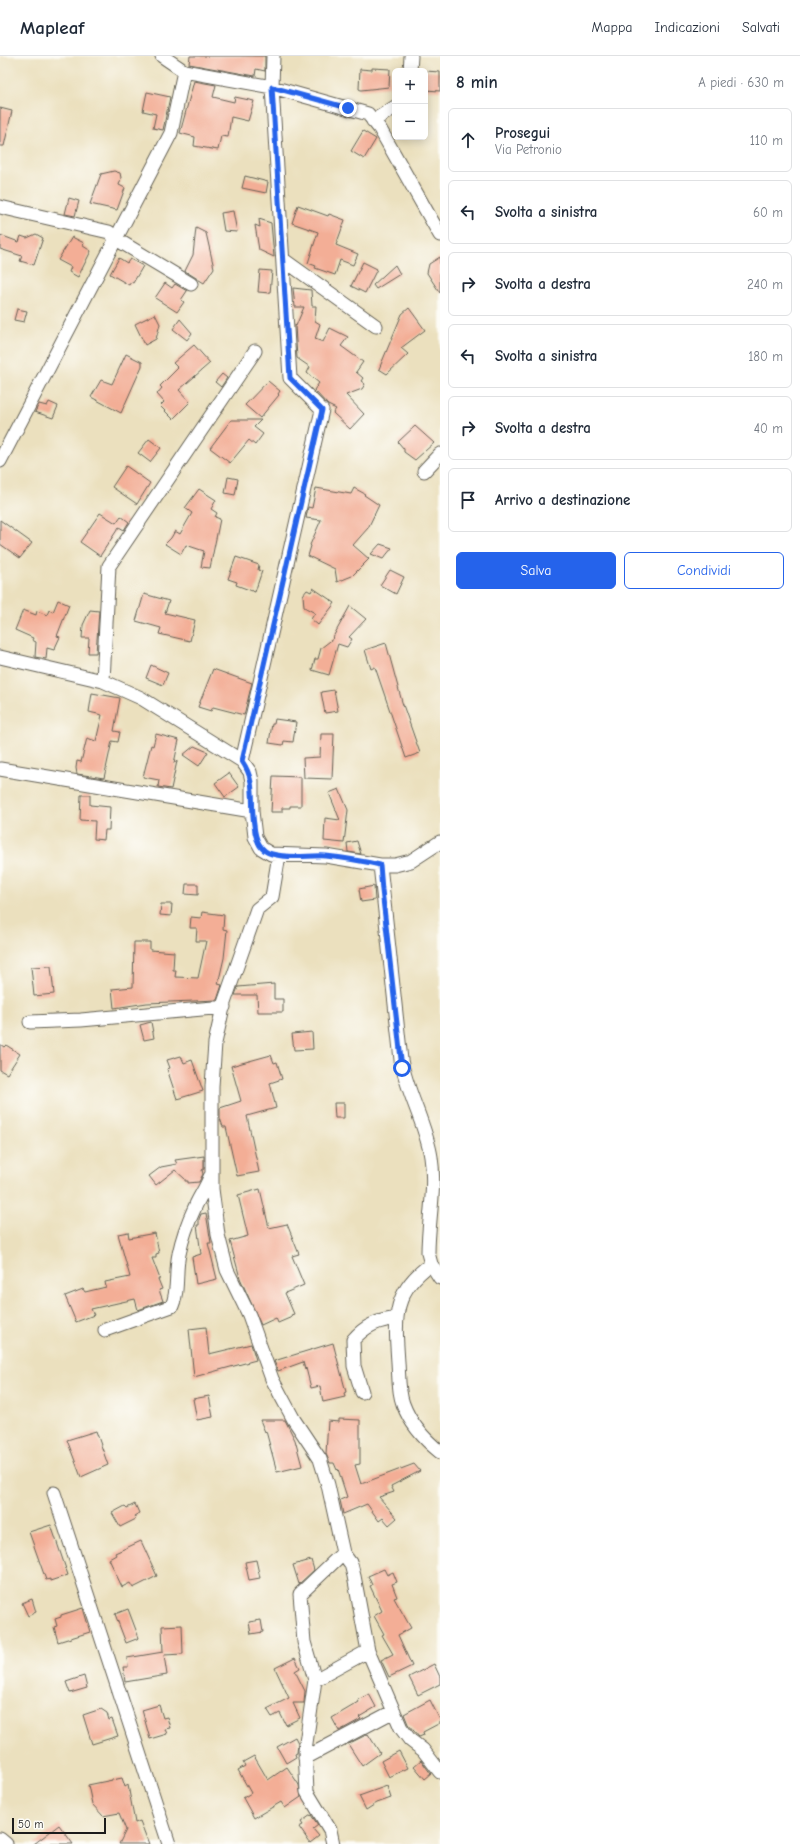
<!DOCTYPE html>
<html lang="it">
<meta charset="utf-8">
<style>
body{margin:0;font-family:"Comic Neue",sans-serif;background:#f6f6f7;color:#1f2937}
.controls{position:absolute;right:12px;top:12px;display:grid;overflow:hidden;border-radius:6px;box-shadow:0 2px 10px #0003}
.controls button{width:36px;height:36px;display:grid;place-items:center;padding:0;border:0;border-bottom:1px solid #e0e1e3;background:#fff;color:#1f2937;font:20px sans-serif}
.scale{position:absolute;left:12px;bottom:10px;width:94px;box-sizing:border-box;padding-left:4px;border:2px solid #1c1c1c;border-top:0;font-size:11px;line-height:14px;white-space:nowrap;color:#1c1c1c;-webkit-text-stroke:3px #fdfcf7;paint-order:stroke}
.stop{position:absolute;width:12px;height:12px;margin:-9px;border:3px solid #2563eb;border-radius:50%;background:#fff}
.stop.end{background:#2563eb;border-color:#fff;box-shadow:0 1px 4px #0008}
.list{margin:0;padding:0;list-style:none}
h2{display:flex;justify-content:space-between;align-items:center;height:52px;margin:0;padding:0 16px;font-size:17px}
h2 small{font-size:13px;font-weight:400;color:#747a83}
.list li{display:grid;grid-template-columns:26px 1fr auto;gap:12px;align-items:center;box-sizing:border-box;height:64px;margin:0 8px 8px;padding:0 8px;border:1px solid #e0e1e3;border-radius:6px}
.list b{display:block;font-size:15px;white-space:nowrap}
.list p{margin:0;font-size:13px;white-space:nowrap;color:#747a83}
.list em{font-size:13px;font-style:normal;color:#747a83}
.actions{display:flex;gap:8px;padding:12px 16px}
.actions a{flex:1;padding:9px 0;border:1px solid #2563eb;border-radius:6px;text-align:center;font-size:14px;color:#2563eb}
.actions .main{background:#2563eb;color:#fff}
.icon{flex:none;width:22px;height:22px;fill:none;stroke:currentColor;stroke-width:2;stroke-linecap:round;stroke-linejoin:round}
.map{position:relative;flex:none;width:440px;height:1788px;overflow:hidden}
header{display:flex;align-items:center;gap:24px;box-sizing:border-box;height:56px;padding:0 20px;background:#fff;border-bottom:1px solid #e0e1e3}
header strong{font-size:19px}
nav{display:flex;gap:22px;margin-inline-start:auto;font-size:14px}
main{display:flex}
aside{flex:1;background:#fff}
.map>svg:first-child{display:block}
</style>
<header>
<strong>Mapleaf</strong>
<nav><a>Mappa</a><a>Indicazioni</a><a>Salvati</a></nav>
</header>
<main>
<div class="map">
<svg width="440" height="1788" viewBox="0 0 440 1788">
<rect width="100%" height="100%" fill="#fdfcf7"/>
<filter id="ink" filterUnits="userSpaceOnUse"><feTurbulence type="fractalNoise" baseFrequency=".025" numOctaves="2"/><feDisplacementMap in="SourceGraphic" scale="8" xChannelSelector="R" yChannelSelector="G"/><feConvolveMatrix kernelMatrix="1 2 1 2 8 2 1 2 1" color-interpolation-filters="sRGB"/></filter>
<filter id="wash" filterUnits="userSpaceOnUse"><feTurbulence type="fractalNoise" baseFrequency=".012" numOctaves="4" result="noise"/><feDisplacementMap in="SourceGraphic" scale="16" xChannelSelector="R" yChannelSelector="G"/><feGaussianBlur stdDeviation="0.9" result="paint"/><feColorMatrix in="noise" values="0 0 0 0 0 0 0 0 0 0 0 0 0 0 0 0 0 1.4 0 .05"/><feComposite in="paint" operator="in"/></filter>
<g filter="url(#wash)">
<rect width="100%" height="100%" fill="#ebe0be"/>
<g id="blocks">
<path fill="#f3ae96" d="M190,0H265V15L256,13L255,20L189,8Z
M372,12L390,13L389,31L361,34L359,33L360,13L372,14Z
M425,15L440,16V35L425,34Z
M194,25L216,29L213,41L234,46L235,41L254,45L248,65L231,61L228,81L221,80L218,94L194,90L195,81L180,77Z
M147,36L170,41L163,74L153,72L156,58L143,55Z
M0,52L12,55L4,90H0Z
M363,75L376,83L364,103L351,95Z
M114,115L120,117L121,122L119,129L125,132L117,154L90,148L101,118Z
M245,120L268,126L266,137L242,132Z
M69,142L79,145L75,160L65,158Z
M298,149L328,160L329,158L345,164L336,189L358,198L353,209L340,204L335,219L315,212L316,210L308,207L318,176L292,167Z
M233,155L237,176L224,175L221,157Z
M259,163L271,167L274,201L259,194L255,169L260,171Z
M196,172L206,177L214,212L204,227L185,215L193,199Z
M36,178L43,182L34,209L20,205L22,200L0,193V179L19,186L21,180L27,182Z
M72,181L84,187L83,190L91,195L78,221L69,216L71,211L58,204Z
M440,201V237L427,217L429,208Z
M119,202L127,207L130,203L143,210L133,227L131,226L129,229L110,218Z
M363,206L377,213L365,237L351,230Z
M395,209L400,218L376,233L373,229Z
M260,214L272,215L270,237L258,236Z
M165,227L172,232L175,228L187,235L181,244L184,246L177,256L155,242Z
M293,232L311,234L312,250H316L315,265L320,268L315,283L323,286L330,272L348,281L341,290L363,306L356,316L363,322L361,325L365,328L362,333L346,339L364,358L350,373L333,357L336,353L328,349L314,334L319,327L307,317L310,311L297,302L295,269L296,270L304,251H295Z
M409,252L425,274L401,292L408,298L387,318L379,313L402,258Z
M17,253L27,255L24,266L14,264Z
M155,258L160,268L156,283L145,289L135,268Z
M180,263L192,277L187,284L173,273Z
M194,289L210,307L179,334L190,346L173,363L160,350L164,346L157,338L162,332L160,330L178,312L173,307Z
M126,298L142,306V310L121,357L91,341L101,324L112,328Z
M222,318L227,322L221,331L215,326Z
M268,325L280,335L278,338L279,339L260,362L245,349Z
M49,346L58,350L53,362L35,356L39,348L47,350Z
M231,364H261L254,371L263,378L255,389L249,384L230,407L210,392Z
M415,370L434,387L415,404L404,396V393L398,386Z
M149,383L161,392L150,406L138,397Z
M126,410L150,427L137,448L112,431Z
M228,421L238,423L235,439L225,437Z
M316,432L351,438L354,432L365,438L364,439L379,449L368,472L353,489L369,503L352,520L337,526L335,513L308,500L311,490L310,489L321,464L306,462L308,451L312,452Z
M199,433L216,444L211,453L217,457L215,461L220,463L210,512L201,511L204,495L186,489L181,498L165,488L171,482L175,475L180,478L192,457L185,452Z
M100,457L116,467L121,460L129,466L124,474L119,471L100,500L80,486Z
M0,464L32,487L20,502L0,488Z
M380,488L392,492L383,503L371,498Z
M236,501L259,509L258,514L262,515L255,536L236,529L237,526L228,523Z
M390,514L404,521L396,538L380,529Z
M313,532L335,547L318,569L311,563L315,557L304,551L303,539L307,534L311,536Z
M144,538L169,545L165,557L195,564L190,585L159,578L161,572L136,565Z
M58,544L69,549L57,580L60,581L54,594L47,592L46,603L35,601L36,586L32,584L33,582L15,574L23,554L36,559L37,555L47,559L49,554L53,556Z
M350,550L366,563L349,581L352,583L347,591L338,588L329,619L312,614L315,603H318L321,592L334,582L333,581Z
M90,554L99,555L96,597H88L89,582H82L83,569Z
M386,587L402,646L420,697L406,702L375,611L371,613L365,594Z
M151,609L168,617L163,629L146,622Z
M213,613L252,627L244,659L213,651L211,655L198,651Z
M334,634L338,655L325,657L321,636Z
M92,637L120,642L114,675L120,676L118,686L112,685L104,722L77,718L76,712L77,705L81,706L87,682L96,685L102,659L89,656Z
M275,663L296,666L293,686L284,685L283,689L269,687L272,668H274Z
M156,678L179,684L174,707L177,705L171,733L158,731L159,724L143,721L151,689L153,690Z
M321,678H334L332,723L304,722L303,702L320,701Z
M194,690L208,696L199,710L183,699Z
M229,717L239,731L225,741L215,727Z
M273,720L301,721V750H290V752H282V756H271Z
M339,733L348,754L344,787L324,785L325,762L340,764L329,737Z
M81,739H90V749L110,751L109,774H105L104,784L94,783L95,765L80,764Z
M357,785L361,798L348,796L347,787Z
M186,828H198V839L185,838Z
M374,830L375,844L361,846L359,833Z
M161,848H172L171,860L160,859Z
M202,856L224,859L223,873L227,874L224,902L218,928L222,929L217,944L147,947L114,952L112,933L133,931L134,886H150V894L174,896L173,914H176L175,921L198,922L206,885H196L197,872H190L191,861L201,862Z
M51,910L54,938L34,940L31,911Z
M274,928V943H283V956H258L257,939H235L238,931Z
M151,966L154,982L144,984L140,969Z
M312,976L313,993L294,994L292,978Z
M0,988L4,991L6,989L20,998L7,1018L0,1014Z
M271,999L274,1007L277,1006L282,1023L270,1027L276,1052L247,1060L259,1116L237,1120L226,1071H223L220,1062V1052L241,1045L231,1010Z
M181,1000L184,1007L192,1004L203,1035L177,1043L167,1013L170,1012L167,1004Z
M334,1047H344V1062H335Z
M204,1100V1113L202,1114L203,1118L199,1126L188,1127V1125H185V1123L175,1114L156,1129L149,1120L161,1111L177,1108L175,1104Z
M260,1133L269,1172L287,1168L299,1198L292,1200L304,1229L285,1237L294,1258L291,1259L292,1261L278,1267L276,1262L261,1269L240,1222L230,1185L248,1180L238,1139Z
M206,1157L211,1187H208L217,1223L196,1228L192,1201L201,1198L197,1169H199V1163L201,1158Z
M128,1176L129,1182L155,1177L159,1197L156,1198V1202H152L160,1223H158L162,1233L159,1234L163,1245L138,1254L135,1243L91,1253L94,1259L76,1266L65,1240L83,1233L85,1236L106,1231L105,1226L130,1221L118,1178Z
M206,1271L209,1298L251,1288L256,1304L194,1321L189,1273Z
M333,1287L346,1336L344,1337L345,1341L323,1346L320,1330L311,1332L306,1312L305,1313L303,1306L278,1315L274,1305Z
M209,1340L213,1361L197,1364L193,1343Z
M339,1363L360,1364V1408L355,1409L361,1428L414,1408L420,1415L391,1430L394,1436L379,1441L397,1462L389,1469L383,1462L379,1465L367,1448L343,1458L340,1444L347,1441L338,1413L337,1414L334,1407H330L326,1398L328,1365L339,1366Z
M260,1364H285L295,1384L302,1410L277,1416L266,1375L265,1376Z
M96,1375L108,1409L81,1421L67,1384Z
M135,1448L139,1457L134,1460L136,1463L120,1471L112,1457L125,1450L127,1452Z
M51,1469L68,1519L50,1525V1523L46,1524L29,1476Z
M141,1485L157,1520L133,1532L130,1527L122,1531L109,1503L116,1499L115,1497Z
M256,1504L260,1522L249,1524L245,1506Z
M311,1504L314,1514L299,1528L293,1509Z
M384,1513L387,1519L393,1516L397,1526L392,1528L397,1541L394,1542L411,1572L398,1579L412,1610L389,1621L381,1604L393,1598L382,1579L384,1578L374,1560L382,1555L370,1530L372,1529L368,1520Z
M32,1543L36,1556L28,1560L22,1547Z
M83,1552L90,1576L58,1586L54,1571L57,1570L55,1563L61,1561V1559Z
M128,1553L139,1582L126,1587L115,1558Z
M261,1564L263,1576L251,1578L249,1566Z
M182,1569L183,1598L164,1599L167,1619L125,1626L123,1611H128L127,1602L163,1596L162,1570Z
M295,1602L300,1612L295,1615L305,1635L304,1647H293L300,1662L286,1669L280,1657L272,1661L267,1653L289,1642L275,1612Z
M434,1608L440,1621V1628L418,1639L409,1621Z
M84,1620L87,1632L70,1637L66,1626Z
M369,1638L376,1651L359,1661L361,1663L339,1675L332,1662L359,1646L358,1644Z
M430,1644L440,1664V1667L423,1676L424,1679L419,1681L408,1668L404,1658Z
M159,1649L163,1662L167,1661L170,1672L165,1673L167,1678L150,1683L142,1654Z
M101,1653L107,1657L109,1664L112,1663L118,1680L92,1688L83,1659Z
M368,1678L380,1697L362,1710L348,1688Z
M295,1681L298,1687L297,1697L295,1698L296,1701L286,1707L277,1691Z
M399,1695L408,1712L389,1721L381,1705Z
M254,1700L268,1724L287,1711L299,1729L301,1741L285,1752L281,1746L254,1762L243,1742L251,1737L238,1714L245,1710L243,1706Z
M421,1704L431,1718L425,1723L414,1710Z
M122,1722L125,1731L128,1729L135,1767L140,1765L149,1788H119L126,1774L119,1757L103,1760L92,1748L88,1729Z
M387,1730L391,1742L377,1747L366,1754L359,1740Z
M311,1759L318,1769L313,1773L319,1780L310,1787L299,1771L303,1769L301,1766Z
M59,1769L73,1788H34Z"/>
</g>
</g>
<g filter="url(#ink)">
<use href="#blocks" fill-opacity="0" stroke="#646155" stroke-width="1"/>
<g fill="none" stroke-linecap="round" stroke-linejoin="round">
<g stroke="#646155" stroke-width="15">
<path id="minor" d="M162,0L184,15
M410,15L411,0
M373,65L395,51
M0,151L109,176L116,183L191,228
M284,204L376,270
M0,405L171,77L184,15L272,31L368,58L380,73L440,179
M424,415L440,398
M0,601L103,625L141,642L242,705L250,716L252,725V755L255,781L261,792L271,798L326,800L380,809H395L411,805L440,786
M103,625L109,510L255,295
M242,705L322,354L290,322L272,31L273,0
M0,713L252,755
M279,799L272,841L257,853L224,947L215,987L212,1030V1133L218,1179L227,1214L249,1259L272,1323L294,1364L320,1403L328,1429L343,1497L351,1508L354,1520L368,1595L401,1672L410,1684L423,1694L440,1716
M380,809L401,1004C407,1037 426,1068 431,1101C436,1133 428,1165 428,1197L431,1208L440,1222
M30,966L81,964L224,951
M431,1208C392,1236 395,1262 398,1306C399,1319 398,1335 403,1348C410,1367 424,1383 440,1396
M105,1274L172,1250C179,1235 175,1215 179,1198C182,1183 188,1166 195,1151C199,1141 206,1132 210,1121
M362,1336L354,1310L353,1284C364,1271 379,1263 397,1263
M54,1437L169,1788
M315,1624L368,1595
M305,1702L394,1655
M0,1783L6,1788
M333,1788L330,1774L307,1736L305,1694L315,1624L304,1586L300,1538L343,1497"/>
</g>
<use href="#minor" stroke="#fff" stroke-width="13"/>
</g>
</g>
<g fill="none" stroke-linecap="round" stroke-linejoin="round" filter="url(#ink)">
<path stroke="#2563eb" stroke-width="5" d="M348,52L272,31L290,322L322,354L242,705C257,727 250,744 254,769C255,781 259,795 272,798C289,803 309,799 326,800C344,802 363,805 380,809L382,834L402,1012"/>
</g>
</svg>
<div class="controls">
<button>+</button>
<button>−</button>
</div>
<div class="scale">50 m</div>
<div class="stop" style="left:402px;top:1012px"></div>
<div class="stop end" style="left:348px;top:52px"></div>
</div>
<aside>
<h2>8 min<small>A piedi · 630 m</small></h2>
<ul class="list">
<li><svg class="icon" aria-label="ahead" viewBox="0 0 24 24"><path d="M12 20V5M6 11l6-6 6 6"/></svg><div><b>Prosegui</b><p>Via Petronio</p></div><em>110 m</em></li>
<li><svg class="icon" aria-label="left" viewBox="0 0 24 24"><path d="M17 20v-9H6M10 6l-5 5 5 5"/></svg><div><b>Svolta a sinistra</b></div><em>60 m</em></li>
<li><svg class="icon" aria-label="right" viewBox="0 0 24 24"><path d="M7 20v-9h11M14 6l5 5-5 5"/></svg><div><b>Svolta a destra</b></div><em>240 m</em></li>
<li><svg class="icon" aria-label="left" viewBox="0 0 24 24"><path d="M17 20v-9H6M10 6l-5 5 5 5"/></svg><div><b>Svolta a sinistra</b></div><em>180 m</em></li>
<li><svg class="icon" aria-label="right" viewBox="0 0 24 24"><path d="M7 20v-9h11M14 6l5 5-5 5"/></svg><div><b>Svolta a destra</b></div><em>40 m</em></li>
<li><svg class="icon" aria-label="arrive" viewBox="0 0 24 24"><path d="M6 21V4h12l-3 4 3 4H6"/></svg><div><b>Arrivo a destinazione</b></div></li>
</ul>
<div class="actions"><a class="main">Salva</a><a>Condividi</a></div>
</aside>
</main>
